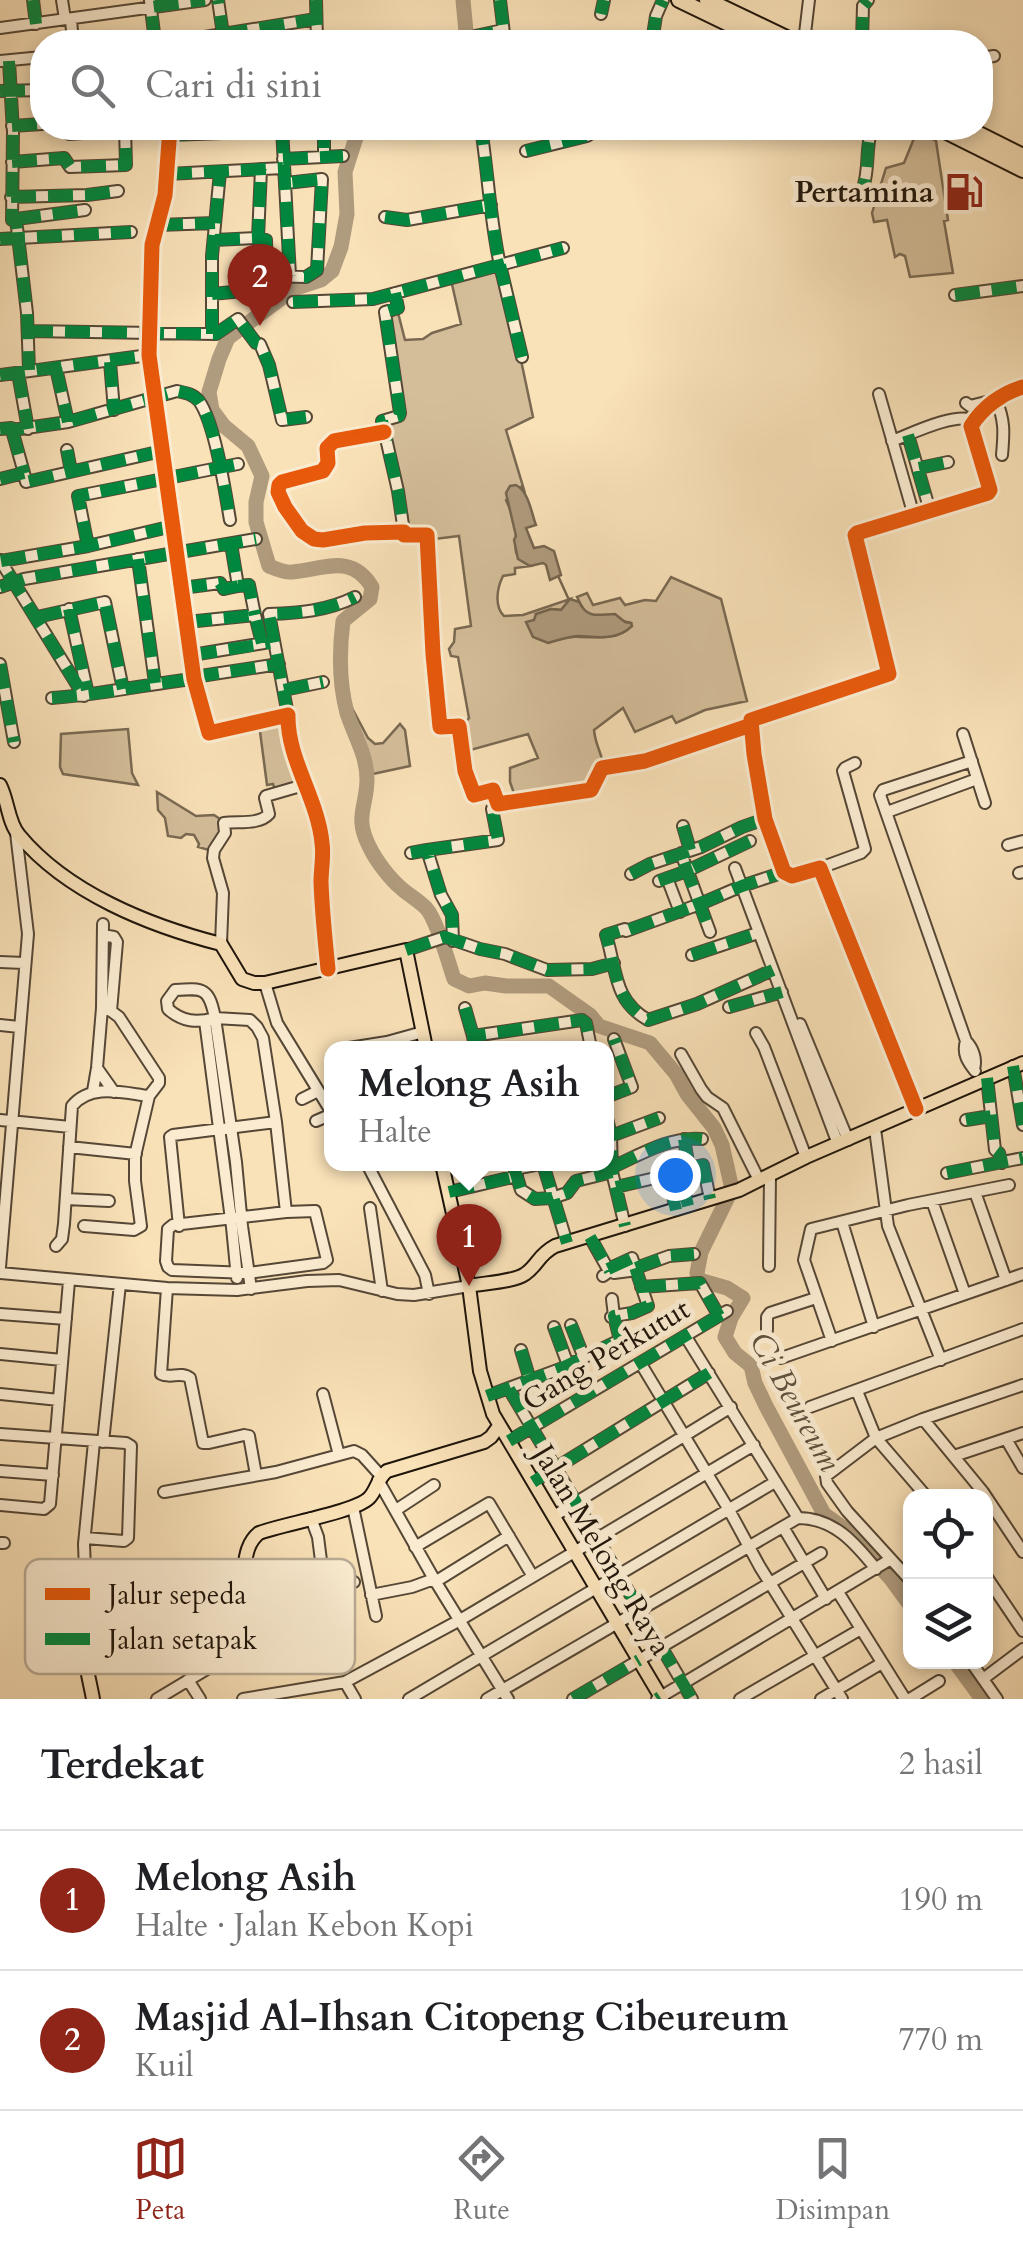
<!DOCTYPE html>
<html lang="id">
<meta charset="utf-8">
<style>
body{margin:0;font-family:Cardo,serif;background:#f6f6f6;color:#202124}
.controls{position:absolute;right:30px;bottom:30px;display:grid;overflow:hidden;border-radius:20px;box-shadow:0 5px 15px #0003}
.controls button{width:90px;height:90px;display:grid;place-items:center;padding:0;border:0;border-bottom:2px solid #e0e0e0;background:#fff;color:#202124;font:50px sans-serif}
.you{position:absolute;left:675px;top:1175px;width:35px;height:35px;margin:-25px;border:8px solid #fff;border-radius:50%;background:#1a73e8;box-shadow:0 0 0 15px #1a73e833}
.badge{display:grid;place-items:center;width:65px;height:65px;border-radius:50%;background:#8f2418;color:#fff;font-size:32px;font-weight:700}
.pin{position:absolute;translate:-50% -82px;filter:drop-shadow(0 2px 5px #0008)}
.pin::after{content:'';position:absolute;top:52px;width:35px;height:30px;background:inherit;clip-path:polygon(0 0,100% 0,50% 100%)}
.popup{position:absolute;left:324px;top:1041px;width:290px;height:130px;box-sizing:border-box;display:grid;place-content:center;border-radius:20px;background:#fff;filter:drop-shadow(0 2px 8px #0005);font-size:32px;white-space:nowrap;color:#757577}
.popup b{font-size:38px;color:#202124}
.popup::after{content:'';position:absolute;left:50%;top:100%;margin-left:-20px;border:20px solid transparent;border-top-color:#fff}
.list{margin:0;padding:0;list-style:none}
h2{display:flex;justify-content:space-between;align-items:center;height:130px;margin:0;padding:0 40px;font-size:42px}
h2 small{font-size:32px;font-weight:400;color:#757577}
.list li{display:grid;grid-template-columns:65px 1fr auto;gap:30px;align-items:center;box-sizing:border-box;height:140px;padding:0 40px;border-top:2px solid #e0e0e0}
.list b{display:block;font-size:38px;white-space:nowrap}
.list p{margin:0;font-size:32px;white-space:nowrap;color:#757577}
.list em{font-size:32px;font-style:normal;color:#757577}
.icon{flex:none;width:55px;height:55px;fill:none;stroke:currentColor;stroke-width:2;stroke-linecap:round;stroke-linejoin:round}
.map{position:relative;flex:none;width:1023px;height:1699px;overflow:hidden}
.search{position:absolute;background:#fff;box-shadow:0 5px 15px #0003;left:30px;right:30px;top:30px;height:110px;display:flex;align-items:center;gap:25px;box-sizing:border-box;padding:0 35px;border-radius:40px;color:#757577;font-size:38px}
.sheet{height:410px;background:#fff}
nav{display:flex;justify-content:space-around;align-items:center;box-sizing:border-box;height:140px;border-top:2px solid #e0e0e0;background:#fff;font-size:28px;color:#757577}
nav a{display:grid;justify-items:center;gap:5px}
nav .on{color:#8f2418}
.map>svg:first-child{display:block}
</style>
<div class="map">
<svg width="1023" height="1699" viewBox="0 0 1023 1699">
<rect width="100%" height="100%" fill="#f9e1b8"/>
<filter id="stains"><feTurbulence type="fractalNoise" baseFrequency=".002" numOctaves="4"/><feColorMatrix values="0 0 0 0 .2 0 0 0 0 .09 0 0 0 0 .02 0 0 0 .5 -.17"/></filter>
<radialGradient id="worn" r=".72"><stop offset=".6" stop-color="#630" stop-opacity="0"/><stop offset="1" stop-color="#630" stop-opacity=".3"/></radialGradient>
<path fill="#d4be9a" stroke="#796952" stroke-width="2.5" d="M917,131L936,141L948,220L944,221L953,273L910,277L905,256L900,254L895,257L887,220L874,222L872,213L886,168L904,163Z
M495,269L497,276L503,275L533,417L506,430L525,493L521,487L506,500C510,509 516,522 516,532C516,548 511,556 530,566L515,568V574L503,576C497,588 494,606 504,616L523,615L570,599L561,610L551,609L536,614L563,638C568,638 574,636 579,637C599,637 617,641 631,623C620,620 594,617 587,613C583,610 579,601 577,597L587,593L593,605L620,598L625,605L645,600L656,601L671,577L721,599L747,701L705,710L676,723L672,716L635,732L623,708L594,730C597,758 612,759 595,788L516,799L510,782V768L538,758L528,734L467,751C465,740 460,728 469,718L458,657L451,656L449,649L454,642L455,629L471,626L459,536L435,539L432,531L410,534L402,486L386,422L402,418L388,314L397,309L405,340L423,339L432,333L461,324L451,280Z
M352,708L368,738L375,744L383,743L400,724L405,730L410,766L368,775L351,723Z
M282,719L301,784L275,790L273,784L267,785L259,724Z
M128,729L132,773L138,785L63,774L60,767L61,734Z
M157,792L196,816L214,815L223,821L216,852L198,847L199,844L194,835L186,834L181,838L168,836L165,818L158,810Z"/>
<path fill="#af9b7d" stroke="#75654f" stroke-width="2.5" d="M516,485C529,492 531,512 536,525L526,528L534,548L544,546L554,551L561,575L550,580L546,565L543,563L530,566L518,559L514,540L516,536L506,493L510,486Z
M570,599L579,602C588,620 600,614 615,614L625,622L631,623L632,626C617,641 597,637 580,636C569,636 559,640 548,643L533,637L526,622L534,620L536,614L551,609L561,610Z"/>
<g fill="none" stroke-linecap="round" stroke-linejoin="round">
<path stroke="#75654f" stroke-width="2.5" d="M559,578L569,600"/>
<path stroke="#af9b7d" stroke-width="15" d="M463,0L467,42
M359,128L345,172L347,214L341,247L332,271L321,280L294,289L228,338L219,359L209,392L212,410L224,426L248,446L262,476L256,502V522L269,566C276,569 284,573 292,572C323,570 351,552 372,587L370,599L343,621C339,652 339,683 347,713C354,735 367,755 367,779C367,807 354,816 369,846C376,861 390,879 402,889C409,895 419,901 426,908C437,920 448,961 454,979L469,986L485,983L506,986H549L590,1015L599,1026L650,1043L676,1074L687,1094L714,1128L722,1145L732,1189L701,1252L697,1273L699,1280L727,1288L743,1298L731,1318L725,1337L735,1353L751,1366L755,1383L766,1406L824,1514L848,1531L891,1579L910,1605
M955,1662L982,1699"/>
<g stroke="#554736" stroke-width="14">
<path id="minor" d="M33,0L36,24
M62,0L65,19
M316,0L317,42
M500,0L505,42
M150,1L155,41
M601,14L604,0
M71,20L73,42
M0,28L205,0
M223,34L316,19
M143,42L187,40L223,34L218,0
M476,42L475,36L503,30
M652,42L656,16L663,0
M804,42L809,0
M862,42L863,6L868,0
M980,58L994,56
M0,61L42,57
M9,61L13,132L12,220L16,219L27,313L29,370
M0,91L42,90
M12,126L42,124
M170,128L165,195L152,245L149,355L194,679L209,733L288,715C287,759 318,799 322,843C324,856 321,869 321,882C322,911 325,940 328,969
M282,128L290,276
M69,134L125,130
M170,135L324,129V156
M526,151L587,136L590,134L587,128
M283,159L343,156
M12,162L64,158L70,167L126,165L125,128
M167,174L283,168
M849,195L863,188C870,167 865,148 872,128
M11,197L87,195L118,191
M385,217L407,220L491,205
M16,219L85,210
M158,225L215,223
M0,239L131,232
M215,240L258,238L261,169
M267,276L306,277L317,270L322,179L286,183
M395,293L398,308L385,312L400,413L399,416L382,421L398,491L404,532
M212,294L243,291L267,276L266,240L258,238
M955,295L1023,286
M293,302L373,299L500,265C490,220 488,173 481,128
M28,331L216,334L238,319L256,343L260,344L269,365L282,420L306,417
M212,334V256L220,172
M522,357L500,265L563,248
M110,362L114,410
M56,368L68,422
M18,373L28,429
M0,375L149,355
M879,394L914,516
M996,400C1005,420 1004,433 1002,455
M966,403L970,406L986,402L991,403
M0,429L11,428L12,430L68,422L177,391C186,393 193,394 199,401C215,423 225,491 230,520
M12,430L24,473
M384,432L334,441L327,448L328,463L323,471L282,482L279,485L278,492L285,507L302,531L314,539L323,540L365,533L404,532V535H427L433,654L440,727L459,726L465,771L474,795L493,790L498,804L591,790L602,768L645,761L751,725
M908,435L930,511
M892,441C913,433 953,413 973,420
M67,450L71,471
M919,468L948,462
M0,479L24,473L26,482L162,451
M88,546L78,496L238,464
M138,559L155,683
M0,560L84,696
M1,561L88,546L173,526
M238,586L249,585L255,615
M0,587L24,579L256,539
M182,588L220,583L224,589L238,586L231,544
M69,609L88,694
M37,617L105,602L123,689
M187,622L255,615L262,643
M192,655L264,643
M0,664L14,742
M194,677L279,664
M284,690L323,682
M52,698C100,695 146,684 194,679
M288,715L269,614C299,613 327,611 355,597
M963,734L985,803
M972,761L883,790L880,795L966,1041C973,1048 977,1059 974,1069
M887,812L977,779
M683,826L690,850
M1008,845L1023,841
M427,850L498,840L492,809L498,804
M411,853L427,850L441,895L452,915L453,941
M681,853L710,932
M735,868L838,1144
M820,868L861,853L865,849L843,771L845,768L855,763
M1019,873L1023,872
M631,874L650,864L701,847L742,827L765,819
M667,878L680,912
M659,881L687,871L750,841
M103,935L114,937L117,942L111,1011
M221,944L223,893L213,858L214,850L225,833L224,823C239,821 259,825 269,814L265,798L266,796L304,785
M406,950L445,937L480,949L505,954L547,970L592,969L614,963
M692,955L758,933
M0,962L24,963
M773,970L697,1004L648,1020C613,1000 617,970 606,935L625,929L626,931L700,904L742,886L784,872
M265,983L277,1023L332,1113
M729,1007L782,992
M465,1008L473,1036
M205,1021L232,1227L237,1278
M800,1024L848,1140
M0,1025L19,1027
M756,1033L764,1047L806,1157
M966,1041C962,1054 968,1062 975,1071
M349,1048L387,1042L423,1032
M475,1048L473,1036L582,1020L586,1023L591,1048
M681,1054L701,1089L707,1097L723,1108L759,1180
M1013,1066L1023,1125
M97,1068L114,1092
M987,1078L995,1150L999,1153L1002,1163
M93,1091L97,1068L102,1008L103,924
M606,1097L632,1087L614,1039
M302,1099L318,1091
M916,1109L820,868L792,876L784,872L765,819L754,754L751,720L889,674L855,535L857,533L988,493L990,490L971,426C983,407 1002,393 1023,387
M606,1114L611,1136L612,1172L625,1226
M0,1120L70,1127
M966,1120L991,1116
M316,1121L332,1114
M875,1129L888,1226L941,1360
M611,1136L659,1118
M684,1139L689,1168L703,1165L710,1199
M69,1147L136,1154
M367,1164L425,1275L429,1294
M513,1164L521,1190L535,1199L552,1198L567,1193L576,1181L612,1172
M543,1164L567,1243
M613,1167C641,1154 671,1136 702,1139
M515,1169L541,1164
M947,1173L1023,1158
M683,1185L688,1206
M616,1187L668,1175L676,1210
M449,1192L517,1176
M975,1192L1006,1280
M66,1199L109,1201
M932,1201L965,1294
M370,1208L382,1291
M315,1211L327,1260L323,1263L248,1273L172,1270L168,1267L166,1261L168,1229L173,1225L286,1212Z
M842,1222L874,1327
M84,1226L134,1230L141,1226L135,1181V1156L149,1096L159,1083V1078L119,1017L111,1011L102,1008
M179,1226L170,1137L173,1135L276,1122
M590,1237L609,1271
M56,1246L62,1239L64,1224L72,1106C91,1083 123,1093 149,1096
M769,1266L770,1175
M0,1267L28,934L16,833
M636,1268L669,1256L694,1254
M608,1269L632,1258L648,1306L632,1313L614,1316L620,1340
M0,1273L167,1288L237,1290L307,1281L339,1280L397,1294L414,1295L469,1286
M603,1276L610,1271L614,1273L637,1270
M641,1287L700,1283L719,1316
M167,1288L161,1374C170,1379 181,1371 190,1378L203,1443H209L244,1435L249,1436L256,1475
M251,1289L242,1226L236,1162L215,1018C197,1023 182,1022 168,1009L167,1001L175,990C204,988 209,988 215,1018L250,1020L257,1027L263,1038L276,1122L286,1212
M0,1314L66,1319
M611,1317L614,1316L612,1299
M571,1325L584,1358
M554,1327L568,1365
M767,1330V1317L770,1313L816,1298
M686,1337L798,1518
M832,1341L804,1260L811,1229L908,1205L1009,1185
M521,1350L530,1380
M0,1354L62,1360
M781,1358L1023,1274
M641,1364L729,1510L760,1567L842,1699
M509,1389L692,1699
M857,1391L876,1438L926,1496
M0,1394L59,1400
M323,1394L339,1455
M487,1396L560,1369L620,1340L635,1336
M810,1407L1023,1329
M923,1419L983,1492L1023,1552
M0,1434L126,1443L131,1446L128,1538L124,1541L85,1538
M1006,1439L1023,1468
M509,1441L727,1311
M103,1442L120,1284
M954,1456L1023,1433
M0,1471L53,1475
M378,1480L434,1579L508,1699
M533,1482L709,1373
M164,1492L276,1472L354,1451L362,1455L381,1476
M0,1505L44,1509L50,1504L69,1281
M353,1507L376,1616
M396,1510L434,1485
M554,1516L731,1407
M798,1518C834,1518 855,1543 876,1569
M783,1527L826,1599
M0,1543H4
M415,1547L489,1503L532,1575
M986,1576L1023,1631
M910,1580L847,1511L827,1483L826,1476L876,1438L923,1419L1023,1385
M435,1582L509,1536
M838,1592L905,1699
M371,1595L412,1587L434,1579
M236,1596L241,1598L354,1582
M233,1599L236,1654
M66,1602L89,1601
M90,1608L85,1571L84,1544L94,1442
M971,1662L997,1699
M983,1679L1023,1649
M188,1680L200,1699
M345,1682L355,1699
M157,1699L227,1657L330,1632L318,1537L311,1518
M243,1699L345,1682L460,1620L754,1445
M409,1699L775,1482
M487,1699L798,1518
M573,1699L821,1553
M657,1699L891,1559
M740,1699L861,1629
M821,1699L882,1663
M910,1699L939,1681"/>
</g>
<g stroke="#1e140a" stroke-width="16">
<path id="major" d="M0,785C8,800 8,823 19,835C67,893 150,926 221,944L242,979L254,983H265L406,950L426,1048
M442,1164L469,1286L480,1371L493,1414L662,1699
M469,1286C483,1283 514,1282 525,1274C538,1265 538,1255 555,1246L739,1190L806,1157L1023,1063
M93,1699C89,1676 75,1628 87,1609L233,1599C250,1580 238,1550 259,1533C283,1524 355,1512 369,1498C377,1490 377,1479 387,1471L484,1442L491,1437L499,1426"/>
</g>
<g stroke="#1e140a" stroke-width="18">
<path id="highway" d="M679,0L766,42
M707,0L795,42
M939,128L1023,170
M967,128L1023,156"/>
</g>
<use href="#minor" stroke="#fbecd1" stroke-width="10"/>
<use href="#major" stroke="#f9e1b8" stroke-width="12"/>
<use href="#highway" stroke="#f9e1b8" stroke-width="14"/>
<path stroke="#00873e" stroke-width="12" stroke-dasharray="25 12" stroke-linecap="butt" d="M33,0L36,24
M316,0L317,42
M500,0L505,42
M601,14L604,0
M223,34L316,19
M155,41L151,7L205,0
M143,42L187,40L223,34L218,0
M476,42L475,36L503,30
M652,42L656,16L663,0
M862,42L863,6L868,0
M9,61L13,132L12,220L16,219L27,313L29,370
M0,91L42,90
M12,126L42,124
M282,128L290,276
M69,134L125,130
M170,135L324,129V156
M526,151L587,136L590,134L587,128
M283,159L343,156
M12,162L64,158L70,167L126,165L125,128
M167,174L283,168
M849,195L863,188C870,167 865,148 872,128
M11,197L87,195L118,191
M385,217L407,220L491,205
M16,219L85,210
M158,225L215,223
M0,239L131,232
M215,240L258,238L261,169
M267,276L306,277L317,270L322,179L286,183
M395,293L398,308L385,312L400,413L399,416L382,421L398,491L404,532
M212,294L243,291L267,276L266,240L258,238
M955,295L1023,286
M293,302L373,299L500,265C490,220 488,173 481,128
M28,331L216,334L238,319L256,343L260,344L269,365L282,420L306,417
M212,334V256L220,172
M522,357L500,265L563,248
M110,362L114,410
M56,368L68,422
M18,373L28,429
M0,375L149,355
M0,429L11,428L12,430L68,422L177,391C186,393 193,394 199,401C215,423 225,491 230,520
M12,430L24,473
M908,435L930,511
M67,450L71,471
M919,468L948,462
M0,479L24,473L26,482L162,451
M88,546L78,496L238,464
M138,559L155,683
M1,561L88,546L173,526
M8,573L84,696
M238,586L249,585L255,615
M0,587L24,579L256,539
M182,588L220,583L224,589L238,586L231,544
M69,609L87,690
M37,617L105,602L123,689
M187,622L255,615L262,643
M192,655L270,643
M0,664L14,742
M194,677L279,664
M284,690L323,682
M52,698C100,695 146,684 194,679
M288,715L269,614C299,613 327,611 355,597
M683,826L690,850
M427,850L498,840L492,809L498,804
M411,853L427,850L441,895L452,915L453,941
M684,863L710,932
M631,874L650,864L701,847L742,827L765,819
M659,881L687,871L750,841
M406,950L445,937L480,949L505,954L547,970L592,969L614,963
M692,955L758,933
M773,970L697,1004L648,1020C613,1000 617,970 606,935L625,929L626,931L700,904L742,886L784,872
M729,1007L782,992
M465,1008L473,1036
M475,1048L473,1036L582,1020L586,1023L591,1048
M1013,1066L1023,1125
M987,1078L995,1150L999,1153L1002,1163
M606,1097L632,1087L614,1039
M606,1114L611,1136L612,1172L625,1226
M966,1120L991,1116
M611,1136L659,1118
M684,1139L689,1168L703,1165L710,1199
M513,1164L521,1190L535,1199L552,1198L567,1193L576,1181L612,1172
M543,1164L567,1243
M613,1167C641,1154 671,1136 702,1139
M947,1173L1023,1158
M683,1185L688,1206
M616,1187L668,1175L676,1210
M449,1192L517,1176
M590,1237L610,1271
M636,1268L669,1256L694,1254
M608,1269L632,1258L648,1306L632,1313L614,1316L620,1340
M641,1287L700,1283L719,1316
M571,1325L584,1358
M554,1327L568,1365
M521,1350L530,1380
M509,1389L692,1699
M487,1396L560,1369L620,1340L635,1336
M509,1441L727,1311
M533,1482L709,1373
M66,1602L89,1601
M573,1699L639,1660
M657,1699L660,1697"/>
<g stroke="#fbecd1" stroke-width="21">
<path id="cycleway" d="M170,128L165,195L152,245L149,355L194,679L209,733L288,715C287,759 318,799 322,843C324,856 321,869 321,882C322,911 325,940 328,969
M384,432L334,441L327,448L328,463L323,471L282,482L279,485L278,492L285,507L302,531L314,539L323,540L365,533L404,532V535H427L433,654L440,727L459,726L465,771L474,795L493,790L498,804L591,790L602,768L645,761L751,725
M916,1109L820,868L792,876L784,872L765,819L754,754L751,720L889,674L855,535L857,533L988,493L990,490L971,426C983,407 1002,393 1023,387"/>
</g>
<use href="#cycleway" stroke="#e8590c" stroke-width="15"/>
</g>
<defs>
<g id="fuel-bare" transform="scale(3)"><path d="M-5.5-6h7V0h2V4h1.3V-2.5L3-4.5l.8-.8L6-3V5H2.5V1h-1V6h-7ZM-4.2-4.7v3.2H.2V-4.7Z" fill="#8f2418" stroke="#fbecd1" stroke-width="2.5" paint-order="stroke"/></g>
</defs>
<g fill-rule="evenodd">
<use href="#fuel-bare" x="964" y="192"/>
</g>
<g text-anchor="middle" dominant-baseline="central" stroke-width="10" stroke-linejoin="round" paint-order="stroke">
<g font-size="30" font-weight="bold" fill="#1e140a" stroke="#fbecd1" text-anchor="end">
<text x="934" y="192">Pertamina</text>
</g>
<g font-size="30" fill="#1e140a" stroke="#fbecd1">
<text transform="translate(606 1355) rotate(-31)">Gang Perkutut</text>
<text transform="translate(602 1550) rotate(59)">Jalan Melong Raya</text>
</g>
<g font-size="32" font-style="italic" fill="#5f513e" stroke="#fbecd1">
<text transform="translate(795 1402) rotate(61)">Ci Beureum</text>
</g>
</g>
<rect x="25" y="1559" width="330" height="115" rx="15" fill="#fbecd1" stroke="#b9ab95" stroke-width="2.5"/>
<rect x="45" y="1588" width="45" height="12" fill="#e8590c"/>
<rect x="45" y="1633" width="45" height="12" fill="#00873e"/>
<g font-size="28" fill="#1e140a">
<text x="108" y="1604">Jalur sepeda</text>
<text x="108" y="1649">Jalan setapak</text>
</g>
<rect width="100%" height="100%" filter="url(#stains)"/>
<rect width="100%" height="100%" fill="url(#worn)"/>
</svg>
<div class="controls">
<button><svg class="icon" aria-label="locate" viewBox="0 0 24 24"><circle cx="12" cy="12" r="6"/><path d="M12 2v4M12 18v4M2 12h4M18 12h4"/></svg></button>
<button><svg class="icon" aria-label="layers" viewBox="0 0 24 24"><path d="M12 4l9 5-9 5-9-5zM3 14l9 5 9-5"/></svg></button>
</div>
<div class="you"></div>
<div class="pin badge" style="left:469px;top:1286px">1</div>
<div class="popup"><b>Melong Asih</b>Halte</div>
<div class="pin badge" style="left:260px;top:326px">2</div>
<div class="search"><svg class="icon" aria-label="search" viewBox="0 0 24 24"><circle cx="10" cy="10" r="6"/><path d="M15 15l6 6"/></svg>Cari di sini</div>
</div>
<section class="sheet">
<h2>Terdekat<small>2 hasil</small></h2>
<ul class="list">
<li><span class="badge">1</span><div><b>Melong Asih</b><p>Halte · Jalan Kebon Kopi</p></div><em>190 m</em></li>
<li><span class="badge">2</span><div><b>Masjid Al-Ihsan Citopeng Cibeureum</b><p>Kuil</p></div><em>770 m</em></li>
</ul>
</section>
<nav>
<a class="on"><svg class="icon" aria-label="map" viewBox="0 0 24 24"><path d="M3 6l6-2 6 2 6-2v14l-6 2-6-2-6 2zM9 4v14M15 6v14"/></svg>Peta</a>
<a><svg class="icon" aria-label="directions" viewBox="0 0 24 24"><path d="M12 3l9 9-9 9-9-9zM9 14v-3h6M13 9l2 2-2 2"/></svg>Rute</a>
<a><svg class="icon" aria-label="saved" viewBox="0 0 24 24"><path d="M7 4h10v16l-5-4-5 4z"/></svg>Disimpan</a>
</nav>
